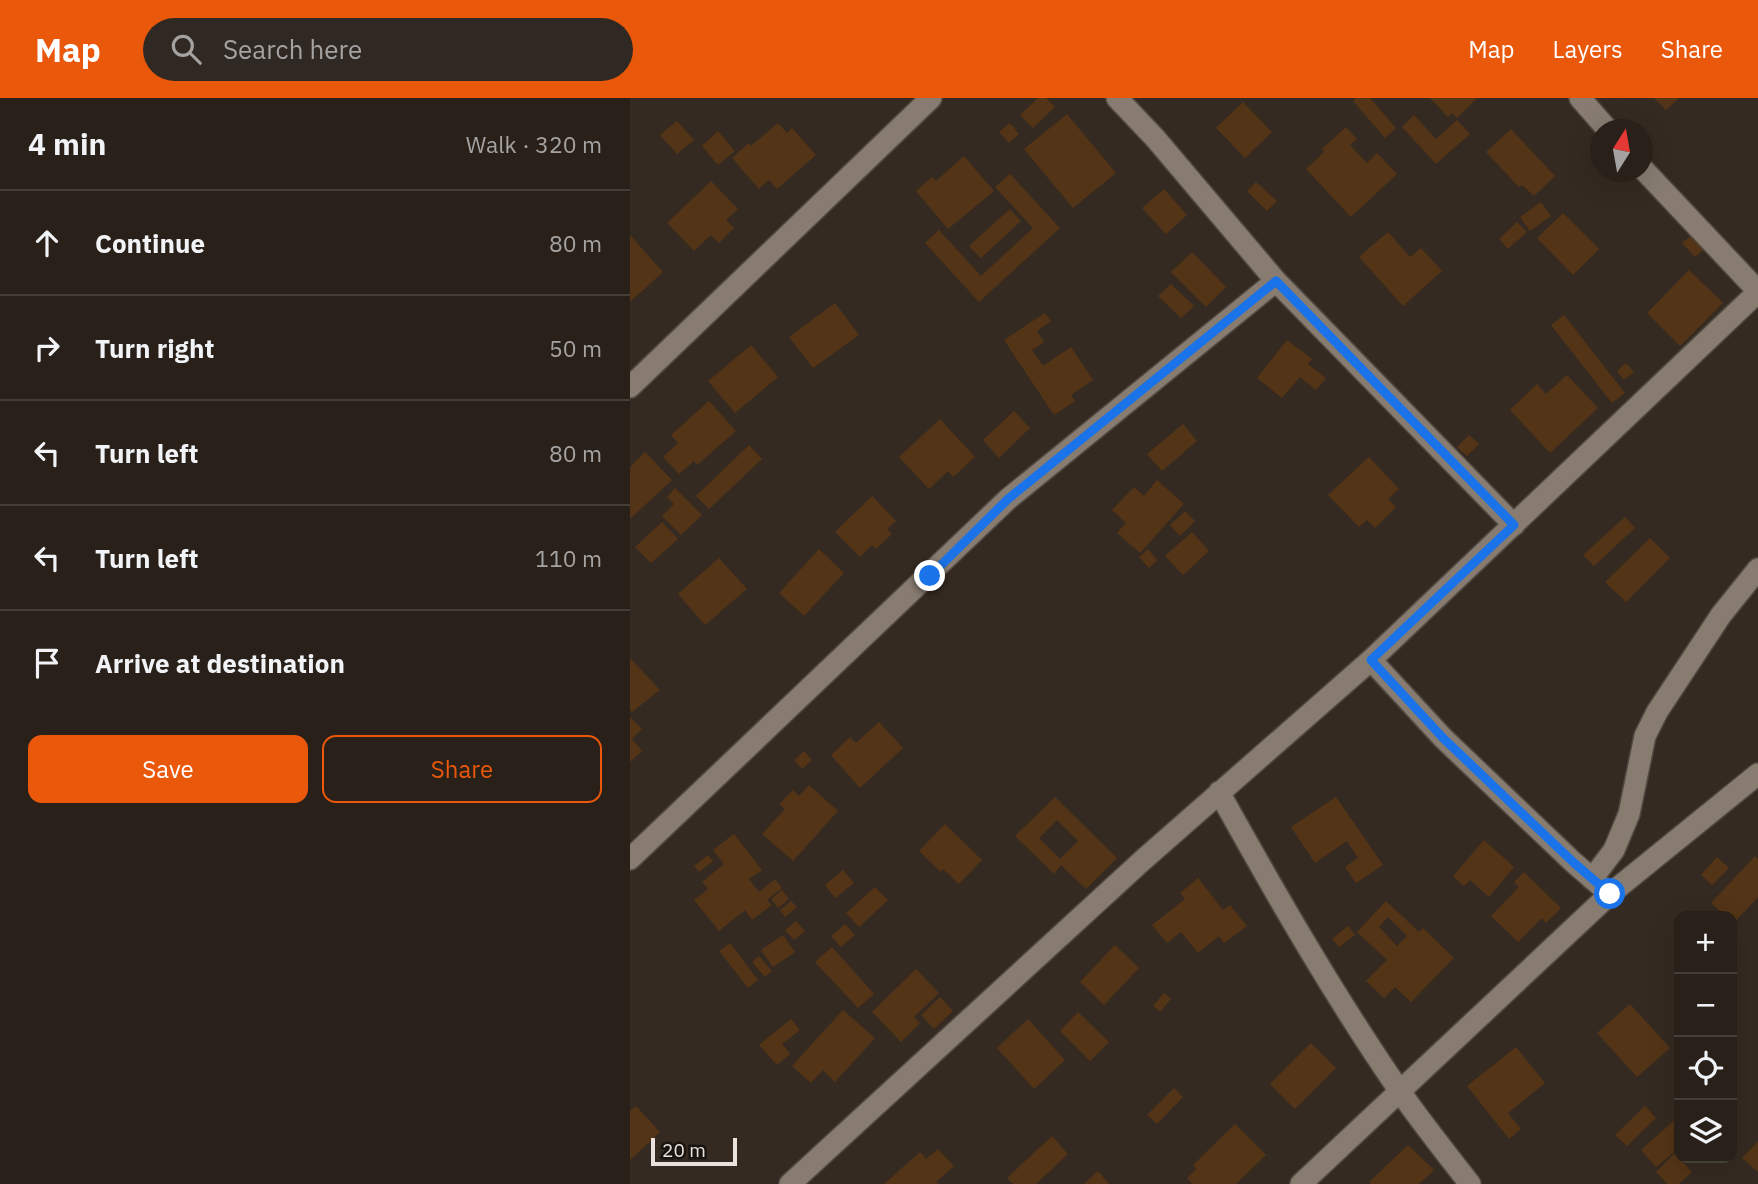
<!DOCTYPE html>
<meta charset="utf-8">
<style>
body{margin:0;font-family:"IBM Plex Sans",sans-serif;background:#302822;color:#f1f3f6}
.controls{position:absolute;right:21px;bottom:21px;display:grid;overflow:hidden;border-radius:14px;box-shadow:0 7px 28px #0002}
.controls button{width:63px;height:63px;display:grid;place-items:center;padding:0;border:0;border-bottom:2px solid #443e38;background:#282019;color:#f1f3f6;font:35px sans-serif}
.compass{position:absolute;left:960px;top:21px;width:63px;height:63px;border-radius:50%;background:#282019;box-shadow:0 7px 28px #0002;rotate:11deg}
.scale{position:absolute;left:21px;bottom:18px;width:86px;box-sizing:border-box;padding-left:7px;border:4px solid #e9e2dc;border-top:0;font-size:19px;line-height:24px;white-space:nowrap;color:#e9e2dc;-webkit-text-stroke:5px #191410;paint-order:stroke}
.stop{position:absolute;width:21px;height:21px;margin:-16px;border:5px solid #1a73e8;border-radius:50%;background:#fff}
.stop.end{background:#1a73e8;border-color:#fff;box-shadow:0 2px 7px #0008}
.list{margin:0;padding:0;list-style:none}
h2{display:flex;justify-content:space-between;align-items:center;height:91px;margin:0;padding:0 28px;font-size:30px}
h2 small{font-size:23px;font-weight:400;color:#a5a3a2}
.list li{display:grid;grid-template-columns:46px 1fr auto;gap:21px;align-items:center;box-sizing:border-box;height:105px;padding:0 28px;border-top:2px solid #443e38}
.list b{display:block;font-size:26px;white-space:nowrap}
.list em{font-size:23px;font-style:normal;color:#a5a3a2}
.actions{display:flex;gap:14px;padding:21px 28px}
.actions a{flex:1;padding:16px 0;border:2px solid #ea580c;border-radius:14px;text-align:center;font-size:24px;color:#ea580c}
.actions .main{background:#ea580c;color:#fff}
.icon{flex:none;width:38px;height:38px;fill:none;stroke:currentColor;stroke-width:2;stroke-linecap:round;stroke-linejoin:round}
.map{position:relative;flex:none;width:1128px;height:1086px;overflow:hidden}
header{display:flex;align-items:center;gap:42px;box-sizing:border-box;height:98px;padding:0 35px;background:#ea580c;color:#fff}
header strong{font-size:33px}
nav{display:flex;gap:38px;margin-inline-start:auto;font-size:24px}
.search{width:490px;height:63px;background:#302822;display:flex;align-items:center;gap:18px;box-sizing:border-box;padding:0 24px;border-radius:38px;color:#a5a3a2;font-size:26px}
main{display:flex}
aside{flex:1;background:#282019}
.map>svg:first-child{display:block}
</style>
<header>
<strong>Map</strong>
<div class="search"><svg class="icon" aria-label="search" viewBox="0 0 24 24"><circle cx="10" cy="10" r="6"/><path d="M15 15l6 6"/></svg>Search here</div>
<nav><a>Map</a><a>Layers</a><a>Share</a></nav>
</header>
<main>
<aside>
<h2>4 min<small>Walk · 320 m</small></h2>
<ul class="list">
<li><svg class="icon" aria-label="ahead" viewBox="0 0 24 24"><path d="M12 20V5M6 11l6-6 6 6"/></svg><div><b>Continue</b></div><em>80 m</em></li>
<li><svg class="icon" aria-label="right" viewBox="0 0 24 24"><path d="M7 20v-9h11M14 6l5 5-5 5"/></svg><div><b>Turn right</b></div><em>50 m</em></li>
<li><svg class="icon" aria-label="left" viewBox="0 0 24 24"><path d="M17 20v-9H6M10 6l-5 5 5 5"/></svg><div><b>Turn left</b></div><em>80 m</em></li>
<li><svg class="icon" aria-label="left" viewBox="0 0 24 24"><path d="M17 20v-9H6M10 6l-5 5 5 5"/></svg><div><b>Turn left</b></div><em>110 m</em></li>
<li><svg class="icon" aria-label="arrive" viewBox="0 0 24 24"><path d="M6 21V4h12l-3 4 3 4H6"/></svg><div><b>Arrive at destination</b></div></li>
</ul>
<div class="actions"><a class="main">Save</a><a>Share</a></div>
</aside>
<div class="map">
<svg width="1128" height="1086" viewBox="0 0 1128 1086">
<rect width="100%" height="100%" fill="#352a21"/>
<path fill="#533416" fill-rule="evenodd" d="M408,0H416L425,9L403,30L390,17Z
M726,0H740L766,30L755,40L723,3Z
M800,0H847L827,20L822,15L818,19Z
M1024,0H1049L1036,12Z
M613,4L642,34L615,60L586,30Z
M437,16L486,75L443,110L394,51Z
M784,17L806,41L827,22L840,36L806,66L772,29Z
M47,23L64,42L47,56L30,37Z
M148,25L157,35L162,30L186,57L147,91L139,82L129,91L102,60L119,45L121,48Z
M380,25L389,36L379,45L369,34Z
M716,29L727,41L720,47L737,65L747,55L767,76L721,119L676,71L694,54L692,51Z
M881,31L925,78L904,98L892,87L889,89L856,54Z
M88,33L105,53L88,67L72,48Z
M334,58L364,93L318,131L286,93L302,79L306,83Z
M380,76L430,130L349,204L295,145L309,132L351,178L403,130L365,89Z
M81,83L108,111L96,122L104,130L89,145L81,137L64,153L37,125Z
M626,84L647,103L637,113L617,93Z
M534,91L557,117L536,136L512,110Z
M911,104L921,118L900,133L890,119Z
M380,111L391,123L351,160L339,148Z
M933,115L969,151L943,177L907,140Z
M887,124L897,134L878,151L869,141Z
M758,134L780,159L791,150L812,173L773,208L729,159Z
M0,137L33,174L0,204Z
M1062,137L1074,151L1065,159L1052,145Z
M562,154L596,189L576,209L541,174Z
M1059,172L1093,205L1050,248L1017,215Z
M541,186L564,208L551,220L528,198Z
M205,205L229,237L183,270L159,239Z
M415,215L421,223L407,233L414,244L402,252L413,268L441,249L463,282L441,297L445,303L424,317L374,242Z
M934,217L995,295L982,305L921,227Z
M657,242L682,261L678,266L696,280L686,292L670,279L652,300L627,280Z
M121,247L148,279L105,315L78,283Z
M996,265L1004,274L994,282L987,273Z
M937,277L968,310L920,355L880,312L907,286L916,296Z
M79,303L106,333L67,367L64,363L49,376L33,359L48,345L41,337Z
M384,313L400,330L369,360L353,342Z
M310,321L345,359L323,379L318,373L299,391L269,359Z
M553,326L567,343L532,373L517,356Z
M839,337L849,346L837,358L827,349Z
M119,347L132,361L79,411L66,398Z
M15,354L42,382L0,421V369Z
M739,359L769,391L758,401L766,409L745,430L737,422L729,429L698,397Z
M527,382L554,406L510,455L487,435L496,425L482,412L504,389L514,398Z
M45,390L72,417L51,437L32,418L44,406L37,399Z
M242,398L266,423L257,431L262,436L246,451L242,447L230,459L205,434Z
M555,413L565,423L550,438L540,427Z
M995,419L1005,430L964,468L953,457Z
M32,424L48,441L21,465L5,449Z
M562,434L579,453L553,477L535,458Z
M1020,440L1040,460L996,504L975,484Z
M189,451L214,475L174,518L149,495Z
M518,451L527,462L519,470L509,459Z
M89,460L117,491L75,527L48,496Z
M0,560L30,592L2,614L0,612Z
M0,619L12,631L2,641L12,653L0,664Z
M249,624L273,650L230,690L201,657L220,639L226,645Z
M174,653L182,662L172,671L164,662Z
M179,687L208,713L163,763L132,736L155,711L149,706L163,692L169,698Z
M425,699L487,760L456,791L431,767L424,776L385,738ZM427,722L448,743L430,761L409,740Z
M706,699L753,767L726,785L715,769L728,760L717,743L685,765L661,729Z
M315,726L352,762L329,786L313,771L311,774L289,753Z
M104,736L132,772L119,781L129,794L145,781L152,790L137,802L142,807L122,822L115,812L89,833L64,802L78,791L72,784L94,766L83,752Z
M854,742L884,769L859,799L840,782L834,788L823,778Z
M78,757L83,763L69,774L64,768Z
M1125,758L1128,761V799L1103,826L1102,818H1095L1081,805Z
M1087,759L1099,770L1082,787L1071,777Z
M213,772L224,785L205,800L195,787Z
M894,774L931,810L916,825L912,820L888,844L861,818L889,789L884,784Z
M568,780L593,812L600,807L617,828L594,845L589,838L568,855L551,834L537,845L522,827L555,801L550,795Z
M245,789L258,802L229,829L216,815Z
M152,792L159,801L148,810L141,801Z
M161,803L167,809L155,819L150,812Z
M756,803L789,834L793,830L824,860L781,904L765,889L754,900L736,883L757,862L727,834ZM758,819L777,838L767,848L749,829Z
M166,823L175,833L164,842L155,832Z
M215,826L225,837L211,849L201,838Z
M718,828L725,837L709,849L702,841Z
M153,837L165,854L143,869L131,852Z
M100,845L128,882L118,890L89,853Z
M485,847L509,870L474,907L450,884Z
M202,849L244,896L228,910L185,864Z
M129,858L142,873L135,879L122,864Z
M286,871L309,895L284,919L290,925L271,944L242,914Z
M534,895L541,901L530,914L523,908Z
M310,899L323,913L304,931L291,917Z
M1000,906L1040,950L1007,979L967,935Z
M213,912L245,940L205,984L193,972L181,985L162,968Z
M448,914L479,944L460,963L430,933Z
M161,921L170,932L152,946L160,956L147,967L129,947Z
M398,921L435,962L404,991L367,950Z
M681,945L706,970L665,1011L640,986Z
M886,949L915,985L878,1015L891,1031L879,1041L837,988Z
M544,990L553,999L527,1026L517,1017Z
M6,1008L30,1034L0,1062V1013Z
M1015,1008L1026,1020L997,1048L985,1037Z
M1049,1018V1050L1026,1069L1011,1052Z
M605,1026L636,1057L606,1086H562L557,1080L566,1071L563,1067Z
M422,1038L438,1056L406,1086H383L377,1080Z
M1128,1043V1074L1112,1060Z
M778,1047L804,1072L789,1086H741L739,1084Z
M308,1051L324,1068L306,1084L309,1086H254L290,1054L296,1061Z
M1045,1055L1062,1074L1049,1086H1037L1026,1074Z
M468,1073L479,1086H454Z"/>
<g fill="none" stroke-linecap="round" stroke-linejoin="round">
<g stroke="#514941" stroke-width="24">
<path id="minor" d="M487,0L525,40L646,183L884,427
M950,0L978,32
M1012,70L1128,193
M0,289L301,0
M741,562L813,640L943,764L973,790
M589,694C645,795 703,896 769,992C791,1024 816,1055 840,1086
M0,761L378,401L646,183
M962,781L984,752L999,716L1015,638L1027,614L1091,517L1128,471
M160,1086L513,762L741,562L1128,194
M671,1086L980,796L1128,676"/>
</g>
<use href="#minor" stroke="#887c71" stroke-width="21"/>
</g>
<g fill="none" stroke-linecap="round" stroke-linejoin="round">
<path stroke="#1a73e8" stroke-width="9" d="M300,478L378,401L646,183L884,427L741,562L813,640L943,764L980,796"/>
</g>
</svg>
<div class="controls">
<button>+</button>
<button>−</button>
<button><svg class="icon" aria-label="locate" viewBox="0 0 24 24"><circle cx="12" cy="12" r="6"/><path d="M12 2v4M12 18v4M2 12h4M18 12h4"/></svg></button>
<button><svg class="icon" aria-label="layers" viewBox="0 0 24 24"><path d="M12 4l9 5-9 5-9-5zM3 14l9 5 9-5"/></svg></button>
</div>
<svg class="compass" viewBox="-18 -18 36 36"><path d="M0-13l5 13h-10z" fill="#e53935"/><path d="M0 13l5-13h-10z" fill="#a5a3a2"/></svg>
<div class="scale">20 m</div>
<div class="stop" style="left:980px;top:796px"></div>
<div class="stop end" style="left:300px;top:478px"></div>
</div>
</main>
